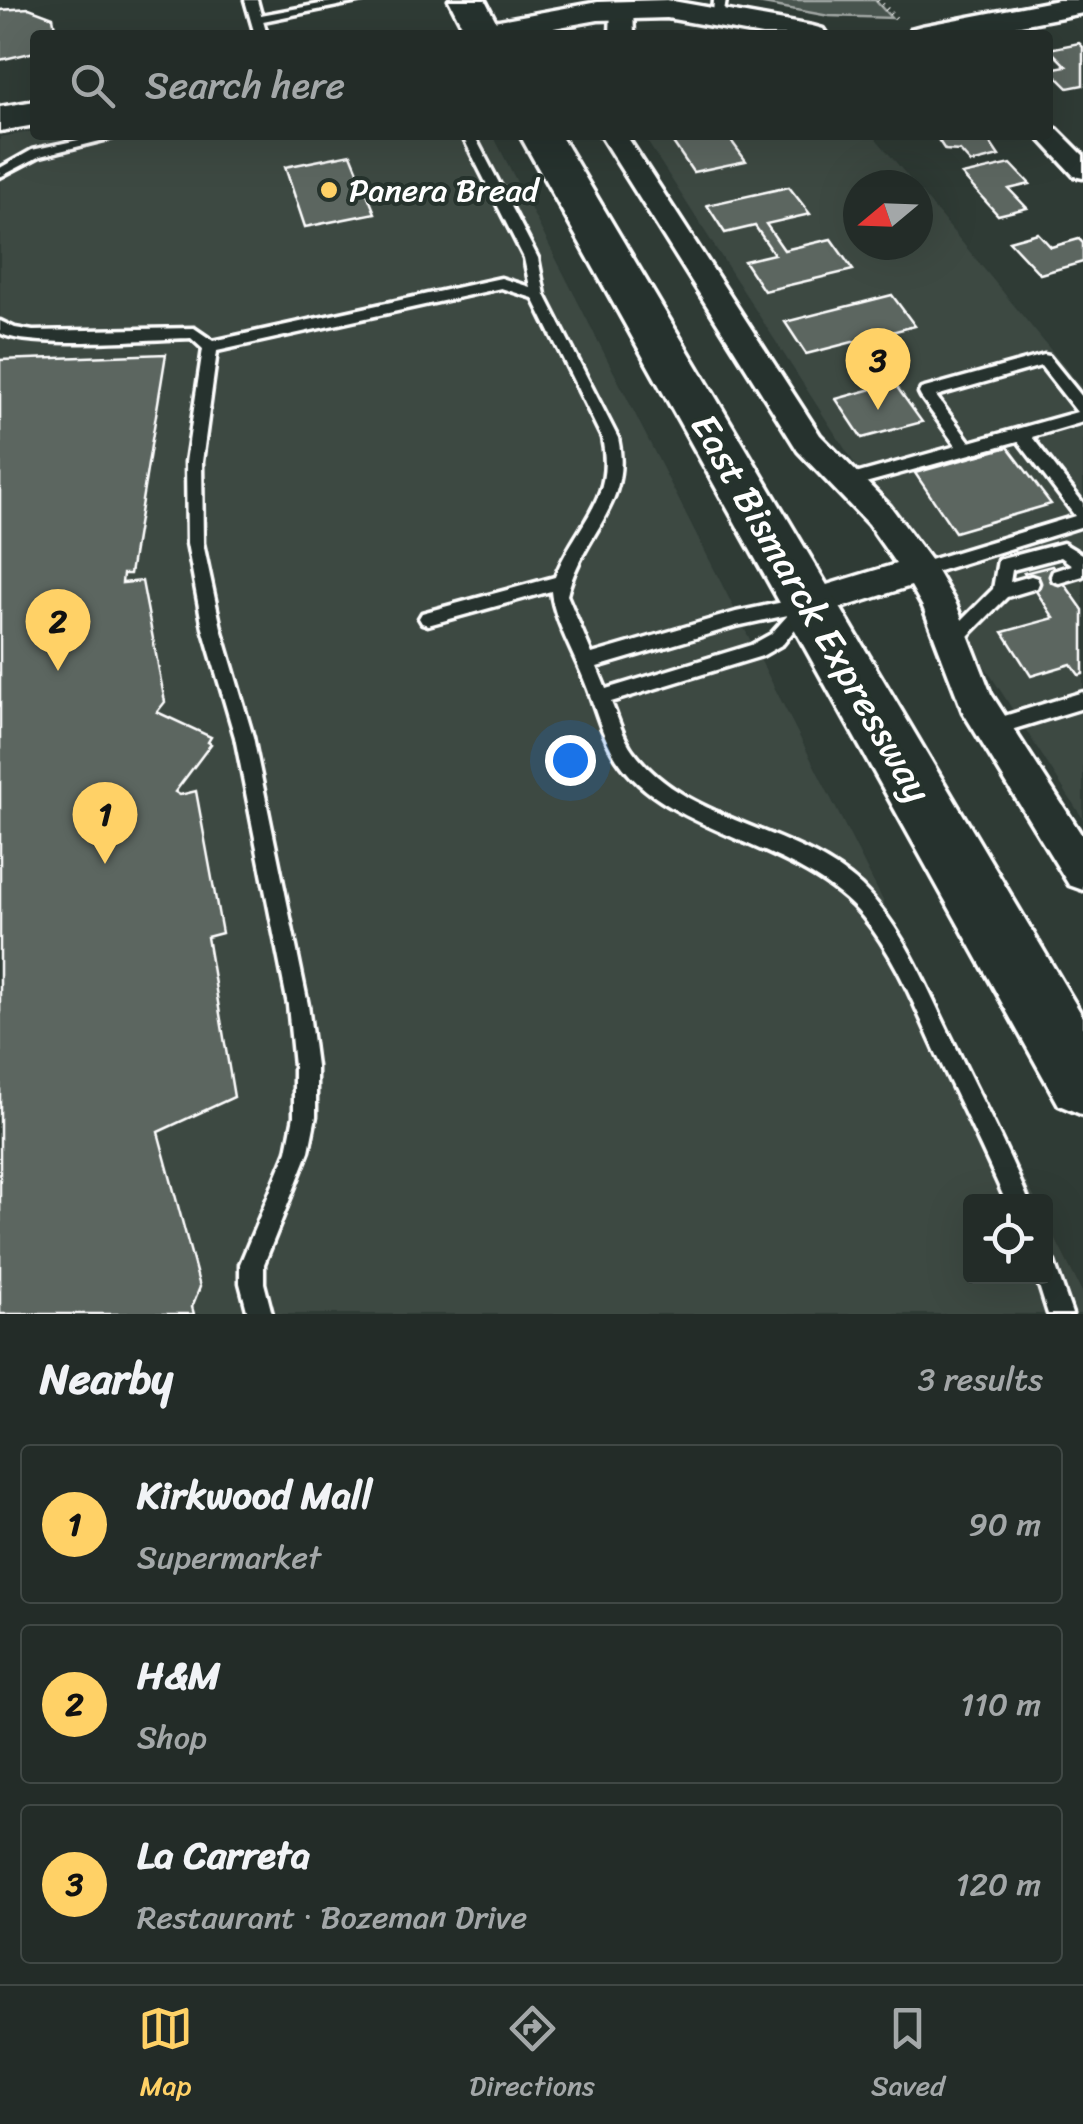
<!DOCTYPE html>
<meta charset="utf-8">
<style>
body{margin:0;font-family:Sriracha,sans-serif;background:#2f3834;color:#f1f3f6}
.controls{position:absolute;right:30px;bottom:30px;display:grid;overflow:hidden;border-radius:10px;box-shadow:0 10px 40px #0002}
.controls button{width:90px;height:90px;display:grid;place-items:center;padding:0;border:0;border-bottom:2px solid #404845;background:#232c28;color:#f1f3f6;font:50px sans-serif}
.compass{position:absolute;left:843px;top:170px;width:90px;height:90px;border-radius:50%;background:#232c28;box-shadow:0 10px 40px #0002;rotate:251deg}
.you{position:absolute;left:570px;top:760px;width:35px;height:35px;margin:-25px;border:8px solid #fff;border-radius:50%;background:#1a73e8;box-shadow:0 0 0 15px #1a73e833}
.badge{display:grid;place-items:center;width:65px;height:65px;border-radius:50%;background:#ffd166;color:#111;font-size:32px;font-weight:700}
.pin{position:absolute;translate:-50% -82px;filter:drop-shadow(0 2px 5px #0008)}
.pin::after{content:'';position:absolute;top:52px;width:35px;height:30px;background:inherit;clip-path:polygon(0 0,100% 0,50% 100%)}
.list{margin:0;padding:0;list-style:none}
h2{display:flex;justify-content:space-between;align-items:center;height:130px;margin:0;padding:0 40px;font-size:42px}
h2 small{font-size:32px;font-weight:400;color:#a3a7a8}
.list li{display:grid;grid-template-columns:65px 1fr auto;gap:30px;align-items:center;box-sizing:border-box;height:160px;margin:0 20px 20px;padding:0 20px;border:2px solid #404845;border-radius:10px}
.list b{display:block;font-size:38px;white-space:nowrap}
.list p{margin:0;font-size:32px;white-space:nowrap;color:#a3a7a8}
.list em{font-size:32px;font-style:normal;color:#a3a7a8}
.icon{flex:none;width:55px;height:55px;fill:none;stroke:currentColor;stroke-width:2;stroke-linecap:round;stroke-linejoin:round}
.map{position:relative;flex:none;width:1083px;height:1314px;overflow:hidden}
.search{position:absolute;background:#232c28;box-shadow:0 10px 40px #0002;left:30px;right:30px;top:30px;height:110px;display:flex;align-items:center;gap:25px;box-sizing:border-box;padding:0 35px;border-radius:10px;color:#a3a7a8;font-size:38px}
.sheet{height:670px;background:#232c28}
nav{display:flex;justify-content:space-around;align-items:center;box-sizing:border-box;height:140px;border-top:2px solid #404845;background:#232c28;font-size:28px;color:#a3a7a8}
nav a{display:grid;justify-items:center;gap:5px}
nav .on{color:#ffd166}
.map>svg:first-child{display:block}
</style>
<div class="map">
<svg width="1083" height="1314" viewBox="0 0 1083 1314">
<rect width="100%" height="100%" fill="#2f3b35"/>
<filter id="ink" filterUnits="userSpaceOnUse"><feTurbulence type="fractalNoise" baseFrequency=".01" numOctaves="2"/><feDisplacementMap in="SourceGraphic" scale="20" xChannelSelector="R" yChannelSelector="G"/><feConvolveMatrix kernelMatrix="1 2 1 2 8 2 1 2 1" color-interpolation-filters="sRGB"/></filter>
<g filter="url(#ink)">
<path fill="#3c4842" d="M35,131V135H493L1036,1201L970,1202V1276H1046V1220L1083,1294V1314H0V137Z
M643,135H873L915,185H858V245H918V189L1083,389V819Z"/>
<path fill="#4a544f" stroke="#a4aaa7" stroke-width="2.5" d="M742,0H875L891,18L829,16Z"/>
<path fill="#5b6661" stroke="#fff" stroke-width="2.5" d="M29,8L53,17L56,33L35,35V52L0,60V10Z
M1079,43L1083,47V85L1068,88L1049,69L1066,66L1049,49Z
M668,135H727L746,161L693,172Z
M935,135H985L999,156L971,163L960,151L945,150Z
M351,154L375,213L305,227L285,167Z
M1011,164L1030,184L1009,189L1027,208L998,215L962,175Z
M789,187L810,214L766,224L784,250L831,239L853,270L764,291L744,261L774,254L755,226L725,233L707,205Z
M1038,233L1051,247L1079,239L1083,243V262L1040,274L1009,241Z
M892,295L915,326L806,354L785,322Z
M166,354L130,574H123L122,583L142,581L165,702L157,712L211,737L208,742L211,744L175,792L180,795L196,791L222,933L207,937L234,1097L158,1132L200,1287L192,1307L194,1314H0V360Z
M894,383L922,422L862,438L836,399Z
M1008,447L1051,504L955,532L915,473Z
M1052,566L1083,610V674L1079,675L1071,664L1031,676L1003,632L1054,618L1024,573Z"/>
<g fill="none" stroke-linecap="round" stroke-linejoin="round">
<g stroke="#fff" stroke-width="7">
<path id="service" d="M245,0H257L261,15L342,0H367L263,21L267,35H255Z
M714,0H726L723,18L713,16Z
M101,135H124L40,156L0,177V168L32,150Z
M462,135H474L538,258L545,295L618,438C633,505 582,534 567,595L592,654L736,612L807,597L813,599L815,604L783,644L762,656L611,702C618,718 623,738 633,751C688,824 796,826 861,886C905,929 927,989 954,1043C979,1096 1007,1147 1029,1202H1006C985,1153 961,1105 938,1057C916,1010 897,958 863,917C801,842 667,835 617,759C602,737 595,706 585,682C576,658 553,618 551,591L428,625L422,623L419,618L422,613L555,577C575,524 616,501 602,438L533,298L501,288L217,351L202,462L203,543L221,628L253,737L308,1005L316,1066V1116L309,1151L264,1264V1283L272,1314H248L240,1283V1264L287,1151L294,1116V1066L288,1005L235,737L203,628L187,543L186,462L203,349L191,338C153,339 27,349 0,333V321L15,328L33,331L194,328L213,341L501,278L530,287L524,258ZM788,615L771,634L751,645L606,689L597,667L736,626Z
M1044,355L1049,356L1083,398V422L1032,437L1083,503V526L919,577L913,575L911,570L913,565L1075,516L1018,441L847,488L839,482L841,478L956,446L921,397L919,393L921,389ZM1041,366L1077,412L970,442L936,396Z
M1063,543L1083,555V576L1059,583L1053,581L1051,576L1053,571L1072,565L1061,557L1012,570L1010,582L1031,576L1037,578L1039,583L1037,588L1007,597L959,645H947L944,640L947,635L993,589L998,560Z
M1083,692V708L991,736L985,734L982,728L985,722L991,720Z
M1046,1258L1054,1262L1072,1314H1048L1036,1276H1046Z"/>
</g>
<g stroke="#fff" stroke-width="7">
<path id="minor" d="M622,3L633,10L634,35H610L611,10Z
M1048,126L1057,129L1083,155V178L1074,176L1036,135H1048Z
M600,135H626L820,435L890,506L931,561L956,604L991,694L1083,837V890L1069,885L963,712L923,607L911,586L809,618L797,614L792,604L797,594L896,564L868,524L798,451Z"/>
</g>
<g stroke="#fff" stroke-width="7">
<path id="tertiary" d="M667,0L812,26L823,29L827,35H762L667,18L598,20L515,35L468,32L472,26L483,23L598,2Z
M1058,0H1083V13L968,35H907L911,29L922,26Z"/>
</g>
<g stroke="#fff" stroke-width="7">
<path id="primary" d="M449,0H485L503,35H467Z
M35,101V125L0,131V107Z
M520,135H560L1083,1017V1115L1059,1105Z"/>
</g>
<path stroke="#fff" stroke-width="5" stroke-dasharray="1 5" stroke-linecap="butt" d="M878,0L896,19"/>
<use href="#service" fill="#26332d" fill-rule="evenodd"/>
<use href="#minor" fill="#26332d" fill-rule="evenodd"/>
<use href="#tertiary" fill="#26332d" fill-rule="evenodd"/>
<use href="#primary" fill="#26332d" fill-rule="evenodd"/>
</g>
</g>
<circle fill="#ffd166" stroke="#26332d" stroke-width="4" cx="329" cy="190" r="10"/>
<g text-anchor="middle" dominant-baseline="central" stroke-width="8" stroke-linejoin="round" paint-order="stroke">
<g font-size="32" fill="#fff" stroke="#26332d" text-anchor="start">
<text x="349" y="190">Panera Bread</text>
</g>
<g font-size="38" fill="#fff" stroke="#26332d">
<text transform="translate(811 608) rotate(60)">East Bismarck Expressway</text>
</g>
</g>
</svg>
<div class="controls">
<button><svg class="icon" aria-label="locate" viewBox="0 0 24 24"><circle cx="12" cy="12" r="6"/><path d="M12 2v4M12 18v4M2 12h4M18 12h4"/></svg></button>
</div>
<svg class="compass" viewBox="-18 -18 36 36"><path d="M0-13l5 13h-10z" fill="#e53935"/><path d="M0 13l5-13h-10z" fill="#a3a7a8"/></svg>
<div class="you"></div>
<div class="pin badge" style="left:105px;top:864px">1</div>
<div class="pin badge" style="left:58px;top:671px">2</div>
<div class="pin badge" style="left:878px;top:410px">3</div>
<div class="search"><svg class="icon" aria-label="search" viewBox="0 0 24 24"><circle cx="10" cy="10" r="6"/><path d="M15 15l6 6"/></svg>Search here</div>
</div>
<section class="sheet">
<h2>Nearby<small>3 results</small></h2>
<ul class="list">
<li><span class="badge">1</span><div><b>Kirkwood Mall</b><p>Supermarket</p></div><em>90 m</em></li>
<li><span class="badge">2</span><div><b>H&amp;M</b><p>Shop</p></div><em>110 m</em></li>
<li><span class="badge">3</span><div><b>La Carreta</b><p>Restaurant · Bozeman Drive</p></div><em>120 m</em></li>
</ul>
</section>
<nav>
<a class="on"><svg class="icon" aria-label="map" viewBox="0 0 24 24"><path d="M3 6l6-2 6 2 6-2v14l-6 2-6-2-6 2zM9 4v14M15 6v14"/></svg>Map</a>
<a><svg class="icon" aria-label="directions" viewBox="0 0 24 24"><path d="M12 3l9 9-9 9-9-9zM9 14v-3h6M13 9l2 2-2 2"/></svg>Directions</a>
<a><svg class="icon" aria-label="saved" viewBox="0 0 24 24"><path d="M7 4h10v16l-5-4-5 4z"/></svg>Saved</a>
</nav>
